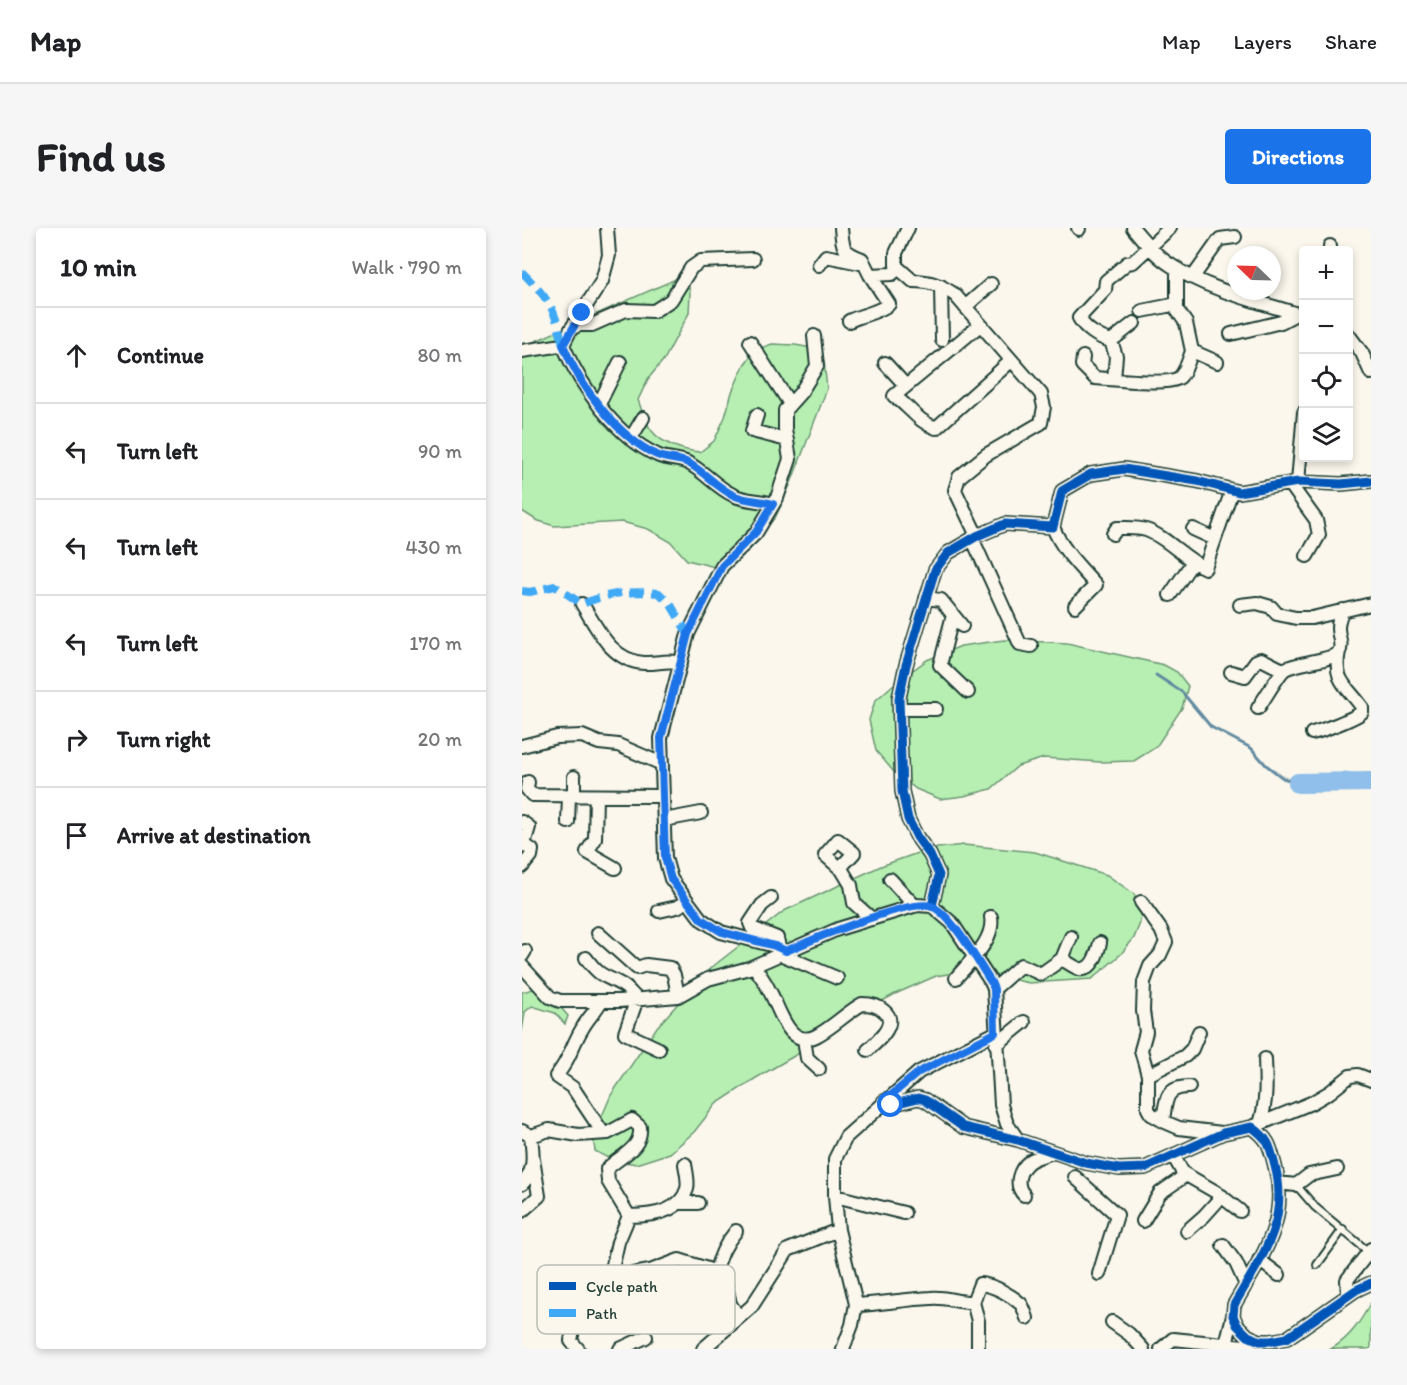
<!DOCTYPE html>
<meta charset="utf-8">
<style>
body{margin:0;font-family:Itim,sans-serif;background:#f6f6f6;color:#202124}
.controls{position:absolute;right:18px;top:18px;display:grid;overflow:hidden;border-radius:6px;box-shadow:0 3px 9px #0003}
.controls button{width:54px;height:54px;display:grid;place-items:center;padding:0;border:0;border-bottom:2px solid #e0e0e0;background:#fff;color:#202124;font:30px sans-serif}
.compass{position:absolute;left:705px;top:18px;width:54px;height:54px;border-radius:50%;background:#fff;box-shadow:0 3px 9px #0003;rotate:293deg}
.stop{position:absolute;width:18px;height:18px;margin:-14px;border:4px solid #1a73e8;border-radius:50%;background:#fff}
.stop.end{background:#1a73e8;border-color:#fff;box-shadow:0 2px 6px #0008}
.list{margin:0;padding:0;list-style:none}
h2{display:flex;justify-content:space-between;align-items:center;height:78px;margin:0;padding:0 24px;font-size:26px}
h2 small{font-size:20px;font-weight:400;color:#757577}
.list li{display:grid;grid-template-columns:39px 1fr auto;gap:18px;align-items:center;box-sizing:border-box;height:96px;padding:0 24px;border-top:2px solid #e0e0e0}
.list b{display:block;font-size:22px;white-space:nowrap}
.list em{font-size:20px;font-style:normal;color:#757577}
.icon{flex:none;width:33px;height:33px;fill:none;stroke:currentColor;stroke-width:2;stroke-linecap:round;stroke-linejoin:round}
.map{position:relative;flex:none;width:849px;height:1121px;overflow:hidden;border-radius:6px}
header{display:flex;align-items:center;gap:36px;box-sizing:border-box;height:84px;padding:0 30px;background:#fff;border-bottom:2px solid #e0e0e0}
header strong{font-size:28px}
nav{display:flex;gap:33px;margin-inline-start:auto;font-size:21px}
.intro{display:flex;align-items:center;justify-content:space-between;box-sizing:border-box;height:144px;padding:0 36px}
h1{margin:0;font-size:42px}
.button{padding:15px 27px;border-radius:6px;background:#1a73e8;color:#fff;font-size:21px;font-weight:700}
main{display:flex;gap:36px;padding:0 36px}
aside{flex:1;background:#fff;border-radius:6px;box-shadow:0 3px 9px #0003}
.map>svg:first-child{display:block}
</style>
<header>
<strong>Map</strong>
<nav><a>Map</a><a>Layers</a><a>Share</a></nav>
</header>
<div class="intro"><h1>Find us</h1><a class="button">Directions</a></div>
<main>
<aside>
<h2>10 min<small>Walk · 790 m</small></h2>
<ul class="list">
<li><svg class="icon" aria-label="ahead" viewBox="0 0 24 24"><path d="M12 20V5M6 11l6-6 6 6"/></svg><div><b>Continue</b></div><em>80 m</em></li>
<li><svg class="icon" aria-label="left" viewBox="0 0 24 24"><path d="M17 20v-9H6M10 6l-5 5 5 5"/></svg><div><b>Turn left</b></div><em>90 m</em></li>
<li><svg class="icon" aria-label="left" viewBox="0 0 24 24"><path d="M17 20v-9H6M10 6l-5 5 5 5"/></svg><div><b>Turn left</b></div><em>430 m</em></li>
<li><svg class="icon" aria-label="left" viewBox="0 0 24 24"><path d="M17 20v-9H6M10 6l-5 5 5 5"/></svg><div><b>Turn left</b></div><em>170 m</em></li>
<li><svg class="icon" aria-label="right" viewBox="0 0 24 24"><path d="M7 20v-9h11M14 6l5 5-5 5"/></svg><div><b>Turn right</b></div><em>20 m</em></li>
<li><svg class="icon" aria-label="arrive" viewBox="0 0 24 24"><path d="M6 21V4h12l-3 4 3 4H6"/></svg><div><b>Arrive at destination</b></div></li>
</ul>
</aside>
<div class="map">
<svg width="849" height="1121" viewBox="0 0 849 1121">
<rect width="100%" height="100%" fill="#fbf7ec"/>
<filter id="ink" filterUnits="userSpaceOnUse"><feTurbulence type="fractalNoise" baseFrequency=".0167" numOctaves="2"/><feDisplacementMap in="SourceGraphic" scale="12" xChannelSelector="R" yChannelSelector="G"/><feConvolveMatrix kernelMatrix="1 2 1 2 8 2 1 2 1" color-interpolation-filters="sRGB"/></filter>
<g filter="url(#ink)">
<path fill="#b7efb2" stroke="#6b9673" stroke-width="1.5" d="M165,46L168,65L167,85L143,130L126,151L116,172C120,182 123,195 130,203C140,216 162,223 178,224L192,213L203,189L210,164L222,137L233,122L250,116L273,117L290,120L302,133L305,161L269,255L254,288L233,313L213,330L193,339L165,332L149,314L126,301L100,294L32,298L14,292L0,283V119Z
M482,412L545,415L642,437L655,444L666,458L660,480L634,519L612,533L578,534L522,530L496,538L469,561L442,568L418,571L394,561L372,544L354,523L347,492L353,473L373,455L405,432L439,418Z
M442,617L513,624L585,647L612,666L620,681L618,695L612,710L599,726L570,751L507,755L449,742L414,748L373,766L333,788L286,820L234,850L194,876L172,904L148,925L114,936L88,931L73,923L71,909L89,867L135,799L185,743L262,683L359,638L407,621Z
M11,761C25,771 35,773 46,788L43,796L33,785L10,778L3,784L0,804V764Z
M849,1074V1121H809C828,1110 839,1093 849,1074Z"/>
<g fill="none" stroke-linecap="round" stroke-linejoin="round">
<path stroke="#628ba1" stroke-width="3" d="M634,447L660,464L689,499L729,520L744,537L761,550L776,555"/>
<path stroke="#8fbfea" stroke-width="20" d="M776,555L849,554"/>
<g stroke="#1f3d34" stroke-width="10">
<path id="lane" d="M774,957L793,979L848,1025
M795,1037L821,1001"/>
</g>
<g stroke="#1f3d34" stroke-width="16">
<path id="street" d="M319,0C321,21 320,23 340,31L348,47
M386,0L374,25V38L391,53C408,53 419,57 433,67L519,166L522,179L519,195L464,227L437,249L433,262L455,308
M556,0L557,1
M611,0C621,12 633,27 647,36C682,61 741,75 782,88
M808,22V18
M231,31L179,33L169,40L149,72L132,83L104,82L70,97H56L49,101L41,117C58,158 95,209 135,227C145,232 156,230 166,235C183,244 194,259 211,267C223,273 238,272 251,276
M297,37L304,28L338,35
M655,40V82L664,95L670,123L695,134
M671,49L698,11L713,9
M419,58L420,112
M443,79L469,56
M620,83L655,76
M327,93C341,86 356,85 367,76L348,47L370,46L376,40
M458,97L372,168C387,178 396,194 414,200L489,133
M49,101L80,53L87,27L85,0
M709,106L759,94L774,86
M826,106L840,125L849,145
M589,113C577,110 563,101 557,90L583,62L584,53L605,35L611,34L648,0
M228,114L268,176
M0,123L41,117
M561,129L560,137L573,150C588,151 649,158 658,149C664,143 667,131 670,123
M363,135L384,158
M592,151L594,128L589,113L612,95
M77,176L98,134
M235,187L230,203L265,212
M109,210L121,190
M776,254L782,184
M768,256L794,292L797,307L785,328
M531,299C540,322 558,339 574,357L553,378
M671,301L693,311
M591,306L595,300C604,300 615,299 624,302C645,309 662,331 683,340L710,262
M450,310L498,416L509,418
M648,367L670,335
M404,370L419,372L440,398
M60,376C76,401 89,433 122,435C135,436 146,431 159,435
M718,377L735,375L749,379L755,386L774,390H790L849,376
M431,387L418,437L446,464
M709,444L723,448L734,433L739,431L761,442
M736,480C742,472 757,445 763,441C775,434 810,433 817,424C821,417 816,408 816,400C816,394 818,388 821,382
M378,481H414
M790,505C799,503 834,490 840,484V479C824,457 811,453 817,423
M0,518L35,509L60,508L77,515L96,517L140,536
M52,549V567
M6,554L5,561L10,567L141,568
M74,568L73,611L65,624L93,640
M142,592L179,585
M0,594L7,599L2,616
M46,594L47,568
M0,615L10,622L9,628L0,639
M318,640L332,625L316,612L303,627L320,642L329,657L332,675L350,691
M368,651L393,678
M249,670L240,677L228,695L230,700L255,710L257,719
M619,674L639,702L644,714L638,727L628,738L622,754L621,783L624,804L619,822L626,847V881L629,886L643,894L657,900L700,905
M410,678L417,647L408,627L395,609L386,591L380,563L377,470L384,437L413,342L426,325L455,308L483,296L531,299L540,263L569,246L602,241L675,253L717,264L776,254L819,256L849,253
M137,683L155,679L165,673
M76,705L115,740L124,737L148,740L152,747L156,768
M264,723L253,718L199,704L179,691L149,651L143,630L139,510L166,406L200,338L234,305L255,270L268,231L263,201V182L279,164L295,138L292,108
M258,726L315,750
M0,728L3,723
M64,730C79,750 81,746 100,757C106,760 110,767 115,771L103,805L137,821
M540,731C545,734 553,740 558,741C571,743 576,723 578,715
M0,738L28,769L38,773H97L156,768L186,751L227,740L316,701L395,677L410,678L430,695L469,754L472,761L479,877L485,896L496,912
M232,738C237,746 243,753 247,762C257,778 266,822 294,808C310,800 324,785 340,776C348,776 356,777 362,783C377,795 356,813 346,822
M434,750C448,733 473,712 469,689
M472,761L499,737L519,746L540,731L549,709
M79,773C74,783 65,791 60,801C50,817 47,834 34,848L51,860L81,905
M282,811L285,830L297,841
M474,817L502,794
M626,847L663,828L670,821L677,804
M362,873L368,877L396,870L403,872L441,899L496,912L564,935L597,941L623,940L701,905L730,899C747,911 748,918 753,938C768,994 738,1031 712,1077L711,1088L715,1097L726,1108L738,1113H749L765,1110L834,1062L849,1055
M641,893C644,874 642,859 667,859
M738,896C745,873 744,855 743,831
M730,899L789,875L808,864L828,848L836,847L849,852
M0,903L9,908L27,902L56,907L86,905L110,892L118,899C120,921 99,927 85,941L86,953L107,988
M651,927L661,945L694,964L718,983
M163,936C164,943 167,954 165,961C158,985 128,988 107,988L96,1014L88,1050L128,1043L157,1032L198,1045L204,1058L208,1076L217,1089
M553,949L595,987L577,1046
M756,955L774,957L787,947L815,941
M0,956C14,943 11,926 9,908
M502,967C492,957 497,941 508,933C514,929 524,927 531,924
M313,968L382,985
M157,975H176
M0,983L17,968L11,931
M621,993L638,965L664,947
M665,1003L682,988L700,968
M701,1017L714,1035L724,1057
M737,1032L757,1047
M194,1044C197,1028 204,1015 214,1003
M826,1067L825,1052L849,1021
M451,1074L456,1093V1120
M334,1077C359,1076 384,1071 409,1070C423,1068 436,1075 451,1074L458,1056C472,1057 489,1067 499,1076C502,1080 503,1085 505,1090
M590,1094L607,1106L621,1121
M704,1116L711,1088
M56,1121L49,1113L51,1101L88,1050
M98,1121L124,1109
M181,1121L230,1078L266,1022L316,1002
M321,1121L330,1097L334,1076L316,1002L313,968V931L324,909L397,844L473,805
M639,1121L651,1111L722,1118L735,1112"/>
</g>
<use href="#lane" stroke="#fbf7ec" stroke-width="6"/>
<use href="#street" stroke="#fbf7ec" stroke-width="12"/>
<path stroke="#3fa9f5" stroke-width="8" stroke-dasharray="15 8" stroke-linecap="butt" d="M0,44C28,73 32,78 41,117
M0,363L8,364L33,358L60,376C91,364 105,363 137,365L149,377L166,406"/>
<g stroke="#fbf7ec" stroke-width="13">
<path id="cycleway" d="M410,678L417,647L408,627L395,609L386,591L380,563L377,470L384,437L413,342L426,325L455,308L483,296L531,299L540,263L569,246L602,241L675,253L717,264L776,254L819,256L849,253
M362,873L368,877L396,870L403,872L441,899L496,912L564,935L597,941L623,940L701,905L730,899C747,911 748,918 753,938C768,994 738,1031 712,1077L711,1088L715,1097L726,1108L738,1113H749L765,1110L834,1062L849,1055"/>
</g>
<use href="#cycleway" stroke="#0057b8" stroke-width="9"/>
</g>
</g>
<g fill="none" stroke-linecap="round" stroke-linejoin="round" filter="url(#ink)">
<path stroke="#1a73e8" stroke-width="8" d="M60,85L41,117C58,158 95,209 135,227C145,232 156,230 166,235C183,244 194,259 211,267C223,273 238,272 251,276L234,304L200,338L166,406L139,510L140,536L143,630L149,651L179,691L200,704L253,718L264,723C289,712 387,671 409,678C429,685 457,736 469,754L472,761L473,805L397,844L362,873L369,877"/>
</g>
<rect x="15" y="1037" width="198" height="69" rx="9" fill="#fbf7ec" stroke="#b9bfb5" stroke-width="1.5"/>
<rect x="27" y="1054" width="27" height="8" fill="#0057b8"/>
<rect x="27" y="1081" width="27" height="8" fill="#3fa9f5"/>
<g font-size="16" fill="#1f3d34">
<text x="64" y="1064">Cycle path</text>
<text x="64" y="1091">Path</text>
</g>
</svg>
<div class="controls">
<button>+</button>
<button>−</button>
<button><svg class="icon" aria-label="locate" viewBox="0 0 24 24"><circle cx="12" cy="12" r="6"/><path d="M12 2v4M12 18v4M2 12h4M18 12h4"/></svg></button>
<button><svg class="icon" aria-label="layers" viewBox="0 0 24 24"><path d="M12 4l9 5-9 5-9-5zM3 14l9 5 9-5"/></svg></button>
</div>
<svg class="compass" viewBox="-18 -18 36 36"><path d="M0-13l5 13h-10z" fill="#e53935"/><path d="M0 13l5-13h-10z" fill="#757577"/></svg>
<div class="stop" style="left:369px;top:877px"></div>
<div class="stop end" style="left:60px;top:85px"></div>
</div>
</main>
